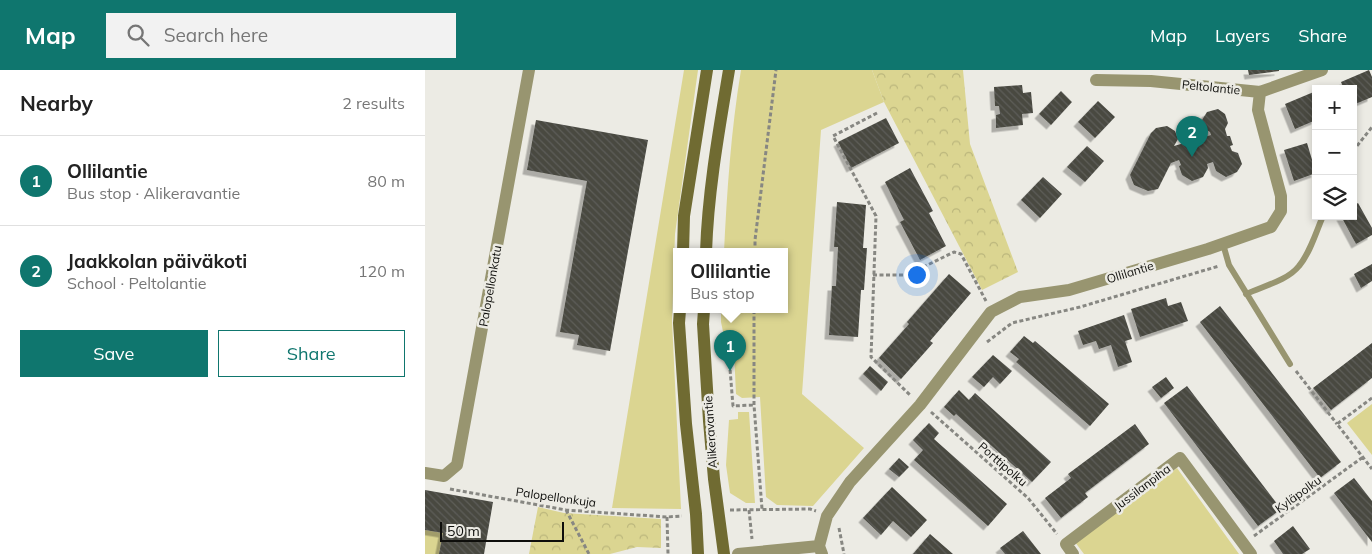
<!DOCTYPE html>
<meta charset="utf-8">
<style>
body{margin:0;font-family:Mulish,sans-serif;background:#f2f2f2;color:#222}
.controls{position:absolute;right:15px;top:15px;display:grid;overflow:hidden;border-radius:0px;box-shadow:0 2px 8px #0003}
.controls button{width:45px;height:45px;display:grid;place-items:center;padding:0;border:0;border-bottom:1px solid #e0e0e0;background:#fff;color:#222;font:25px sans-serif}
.scale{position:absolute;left:15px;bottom:12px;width:124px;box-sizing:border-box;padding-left:5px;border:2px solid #0e0e0b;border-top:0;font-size:14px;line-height:18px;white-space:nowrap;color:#0e0e0b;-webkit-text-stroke:4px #ecebe4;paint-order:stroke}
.you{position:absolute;left:491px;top:204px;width:18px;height:18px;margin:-12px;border:4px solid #fff;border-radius:50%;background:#1a73e8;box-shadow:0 0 0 8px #1a73e833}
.badge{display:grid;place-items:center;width:32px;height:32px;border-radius:50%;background:#0f766e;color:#fff;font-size:16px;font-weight:700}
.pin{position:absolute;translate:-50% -41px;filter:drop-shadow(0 1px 2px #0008)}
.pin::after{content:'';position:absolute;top:26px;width:18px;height:15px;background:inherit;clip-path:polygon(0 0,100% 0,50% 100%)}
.popup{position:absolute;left:248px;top:178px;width:115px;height:65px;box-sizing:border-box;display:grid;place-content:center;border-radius:0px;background:#fff;filter:drop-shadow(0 1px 4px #0005);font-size:16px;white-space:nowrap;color:#767676}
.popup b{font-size:19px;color:#222}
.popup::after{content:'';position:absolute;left:50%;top:100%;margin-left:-10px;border:10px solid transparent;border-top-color:#fff}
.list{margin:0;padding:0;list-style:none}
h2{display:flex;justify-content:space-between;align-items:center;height:65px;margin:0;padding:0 20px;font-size:21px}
h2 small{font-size:16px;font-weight:400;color:#767676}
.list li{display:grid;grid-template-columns:32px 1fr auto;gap:15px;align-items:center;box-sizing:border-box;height:90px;padding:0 20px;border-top:1px solid #e0e0e0}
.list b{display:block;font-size:19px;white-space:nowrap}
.list p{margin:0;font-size:16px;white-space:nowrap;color:#767676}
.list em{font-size:16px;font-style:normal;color:#767676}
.actions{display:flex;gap:10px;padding:15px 20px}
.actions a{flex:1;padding:11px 0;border:1px solid #0f766e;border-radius:0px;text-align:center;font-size:18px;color:#0f766e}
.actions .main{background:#0f766e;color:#fff}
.icon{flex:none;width:28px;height:28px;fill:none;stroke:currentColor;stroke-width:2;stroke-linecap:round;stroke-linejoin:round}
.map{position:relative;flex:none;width:947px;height:484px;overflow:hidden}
header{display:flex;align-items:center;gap:30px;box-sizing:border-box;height:70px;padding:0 25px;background:#0f766e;color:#fff}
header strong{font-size:24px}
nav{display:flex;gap:28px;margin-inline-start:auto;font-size:18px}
.search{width:350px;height:45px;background:#f2f2f2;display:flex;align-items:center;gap:12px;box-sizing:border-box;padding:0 18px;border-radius:0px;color:#767676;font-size:19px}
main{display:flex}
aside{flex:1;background:#fff}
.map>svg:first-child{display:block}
</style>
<header>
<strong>Map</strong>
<div class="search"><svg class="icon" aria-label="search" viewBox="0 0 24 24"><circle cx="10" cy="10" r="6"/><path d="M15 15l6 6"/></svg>Search here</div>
<nav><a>Map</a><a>Layers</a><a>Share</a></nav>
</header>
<main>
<aside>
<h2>Nearby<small>2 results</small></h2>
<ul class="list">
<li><span class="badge">1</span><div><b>Ollilantie</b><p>Bus stop · Alikeravantie</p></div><em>80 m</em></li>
<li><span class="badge">2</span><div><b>Jaakkolan päiväkoti</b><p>School · Peltolantie</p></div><em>120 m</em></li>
</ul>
<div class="actions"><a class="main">Save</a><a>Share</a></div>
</aside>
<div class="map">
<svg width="947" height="484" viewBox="0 0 947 484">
<defs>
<pattern id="forest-crowns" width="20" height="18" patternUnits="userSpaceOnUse" patternTransform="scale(1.25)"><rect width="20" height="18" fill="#dbd591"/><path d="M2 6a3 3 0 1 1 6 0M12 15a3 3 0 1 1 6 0" fill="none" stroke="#bbb67c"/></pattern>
<pattern id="building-back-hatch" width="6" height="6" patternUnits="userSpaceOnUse" patternTransform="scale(1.25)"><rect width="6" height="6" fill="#484841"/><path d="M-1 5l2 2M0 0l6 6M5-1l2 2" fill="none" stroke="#5e5e58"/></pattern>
<filter id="shadow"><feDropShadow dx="-4.5" dy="4.5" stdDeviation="0" flood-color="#0004"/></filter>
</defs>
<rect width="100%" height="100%" fill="#ecebe4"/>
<path fill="#dbd591" d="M259,0H273L250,164L247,251L256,439L187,438Z
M316,0H447L459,32L396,60L377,324L439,378L388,436L352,435L341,427L335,327L317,328L311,324L309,281H302L296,252V240H359V182H299C302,121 306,60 316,0Z
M947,334V385L922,353Z
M313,342H324L330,433H321L305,423L301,395L304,350L313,349Z
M752,398L814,484H659L650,472Z
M0,460L18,463L14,484H0Z"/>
<path fill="url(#forest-crowns)" d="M447,0H538L545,74L593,202L557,220L459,32Z
M113,437L139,443L236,449V478L212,477L185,484H104Z"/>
<path fill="url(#building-back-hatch)" filter="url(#shadow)" d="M823,0H854V1L824,5Z
M944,0L947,7V27L928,35V19H919L916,12Z
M597,15L598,23L606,22L608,43L597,44L598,55L571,58V45L575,44L574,36H570L569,17Z
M636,21L647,32L626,55L614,44Z
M891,21V50L870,59L860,34Z
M673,31L690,47L670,68L653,52Z
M793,39L800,44L803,53L800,59L802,66H805L808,75L805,76L807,81L813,83L817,94L812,102L801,107L791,101L788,92L782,94L783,98L778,107L767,111L757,105L754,96L756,95L754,90L746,93L733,119L723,121L709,115L705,105L726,63L731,58L742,56L750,61L753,69L749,76L786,65L785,62L780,59L777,50L782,42Z
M461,48L474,73L426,98L413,72Z
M111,50L223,70L185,281L152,275L154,265L135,262L162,111L102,100Z
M882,73L891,103L869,111L859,80Z
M662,76L679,91L660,112L642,97Z
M485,98L508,141L504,143L521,176L495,190L475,152L479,150L460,112Z
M618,107L637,124L615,148L596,130Z
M412,132L441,135L438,178H442L439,220H436L433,267L404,265L407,216H411L413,177H409Z
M933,133L947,158V165L931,174L916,146H928V136Z
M947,194V211L936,218L929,204Z
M524,204L546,223L505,271L508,273L476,309L454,288L484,254L482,252Z
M741,228L743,236L756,232L763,251L715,267L706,239Z
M795,236L916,392L895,408L775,252Z
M699,245L707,269L700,271L707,292L693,297L686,275L674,279L671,271L658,275L653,261Z
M599,266L608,273L610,271L684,334L665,356L591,292L594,289L585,282Z
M947,273V308L906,340L888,318Z
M568,285L587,301L575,314L568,307L559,317L547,307Z
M445,296L463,312L456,321L438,304Z
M741,307L749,318L736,328L727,317Z
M762,316L856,439L833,456L739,333Z
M534,320L544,330L550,323L626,392L607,412L531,344L529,346L519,337Z
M504,353L514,363L509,369L582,434L563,456L489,390L498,380L488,370Z
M710,354L724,374L660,423L663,427L636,448L620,428L646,408L643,404Z
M474,388L484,397L474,407L464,399Z
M929,408L947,431V472L909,423Z
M467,417L502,450L486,467L468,451L456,465L438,448Z
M0,420L68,432L59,484H14L18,463L0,460Z
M868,456L885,479L877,484H858L849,471Z
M598,461L616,484H580L575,478Z
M505,464L528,484H488Z"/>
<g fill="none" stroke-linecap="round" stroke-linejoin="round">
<path stroke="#878782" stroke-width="3" stroke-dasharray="4 2.5" stroke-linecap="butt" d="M452,43L408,66L451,146L446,287L485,325
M928,81L947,57
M330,182V170L351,0
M448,205H482L529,182L536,184L561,231
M329,240V335L337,439
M562,272L587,253L655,237L794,196
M304,287L308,336L329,335
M871,301L912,354
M947,328L912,354L947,399
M506,342L603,428L632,464
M25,419L141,440L242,447L257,446
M141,440L164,484
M305,440L385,439L391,441
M324,440L327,469
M242,447L243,484
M414,458L419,484
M829,466L938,387"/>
<path stroke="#989570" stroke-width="6" d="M798,174L804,195L865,294
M821,224C838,216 862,211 874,196C885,183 891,162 898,146"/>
<path stroke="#989570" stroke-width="12" d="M671,10L726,11L835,22L897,0
M0,403L19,406L32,395L104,0
M394,476L402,446L425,412L495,335L566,242L595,227L644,220L783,179L846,157L856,141V126L833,40L835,22
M313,484L394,476L397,484
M648,484L641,474L755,388L826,484"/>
<path stroke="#706b32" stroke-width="12" d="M258,182L259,146L282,0
M281,182C283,121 294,60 304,0
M255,240L254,253L261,354L271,444L273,484
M279,240L278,254L284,351L289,409L299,484"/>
</g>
<g text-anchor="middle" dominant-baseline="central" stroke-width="5" stroke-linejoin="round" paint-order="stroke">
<g font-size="12" fill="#0e0e0b" stroke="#ecebe4">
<text transform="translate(786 17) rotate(6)">Peltolantie</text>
<text transform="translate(705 202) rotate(-17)">Ollilantie</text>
<text transform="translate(65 216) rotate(-80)">Palopellonkatu</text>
<text transform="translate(285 362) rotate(-94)">Alikeravantie</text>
<text transform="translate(578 394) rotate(41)">Porttipolku</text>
<text transform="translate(717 417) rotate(-37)">Jussilanpiha</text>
<text transform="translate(873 424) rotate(-36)">Kyläpolku</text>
<text transform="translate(131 427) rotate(8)">Palopellonkuja</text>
</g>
</g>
</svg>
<div class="controls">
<button>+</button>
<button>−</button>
<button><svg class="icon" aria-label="layers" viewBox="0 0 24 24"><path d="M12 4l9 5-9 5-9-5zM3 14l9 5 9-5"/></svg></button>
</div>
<div class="scale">50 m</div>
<div class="you"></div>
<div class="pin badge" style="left:305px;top:301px">1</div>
<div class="popup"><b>Ollilantie</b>Bus stop</div>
<div class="pin badge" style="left:767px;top:87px">2</div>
</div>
</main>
